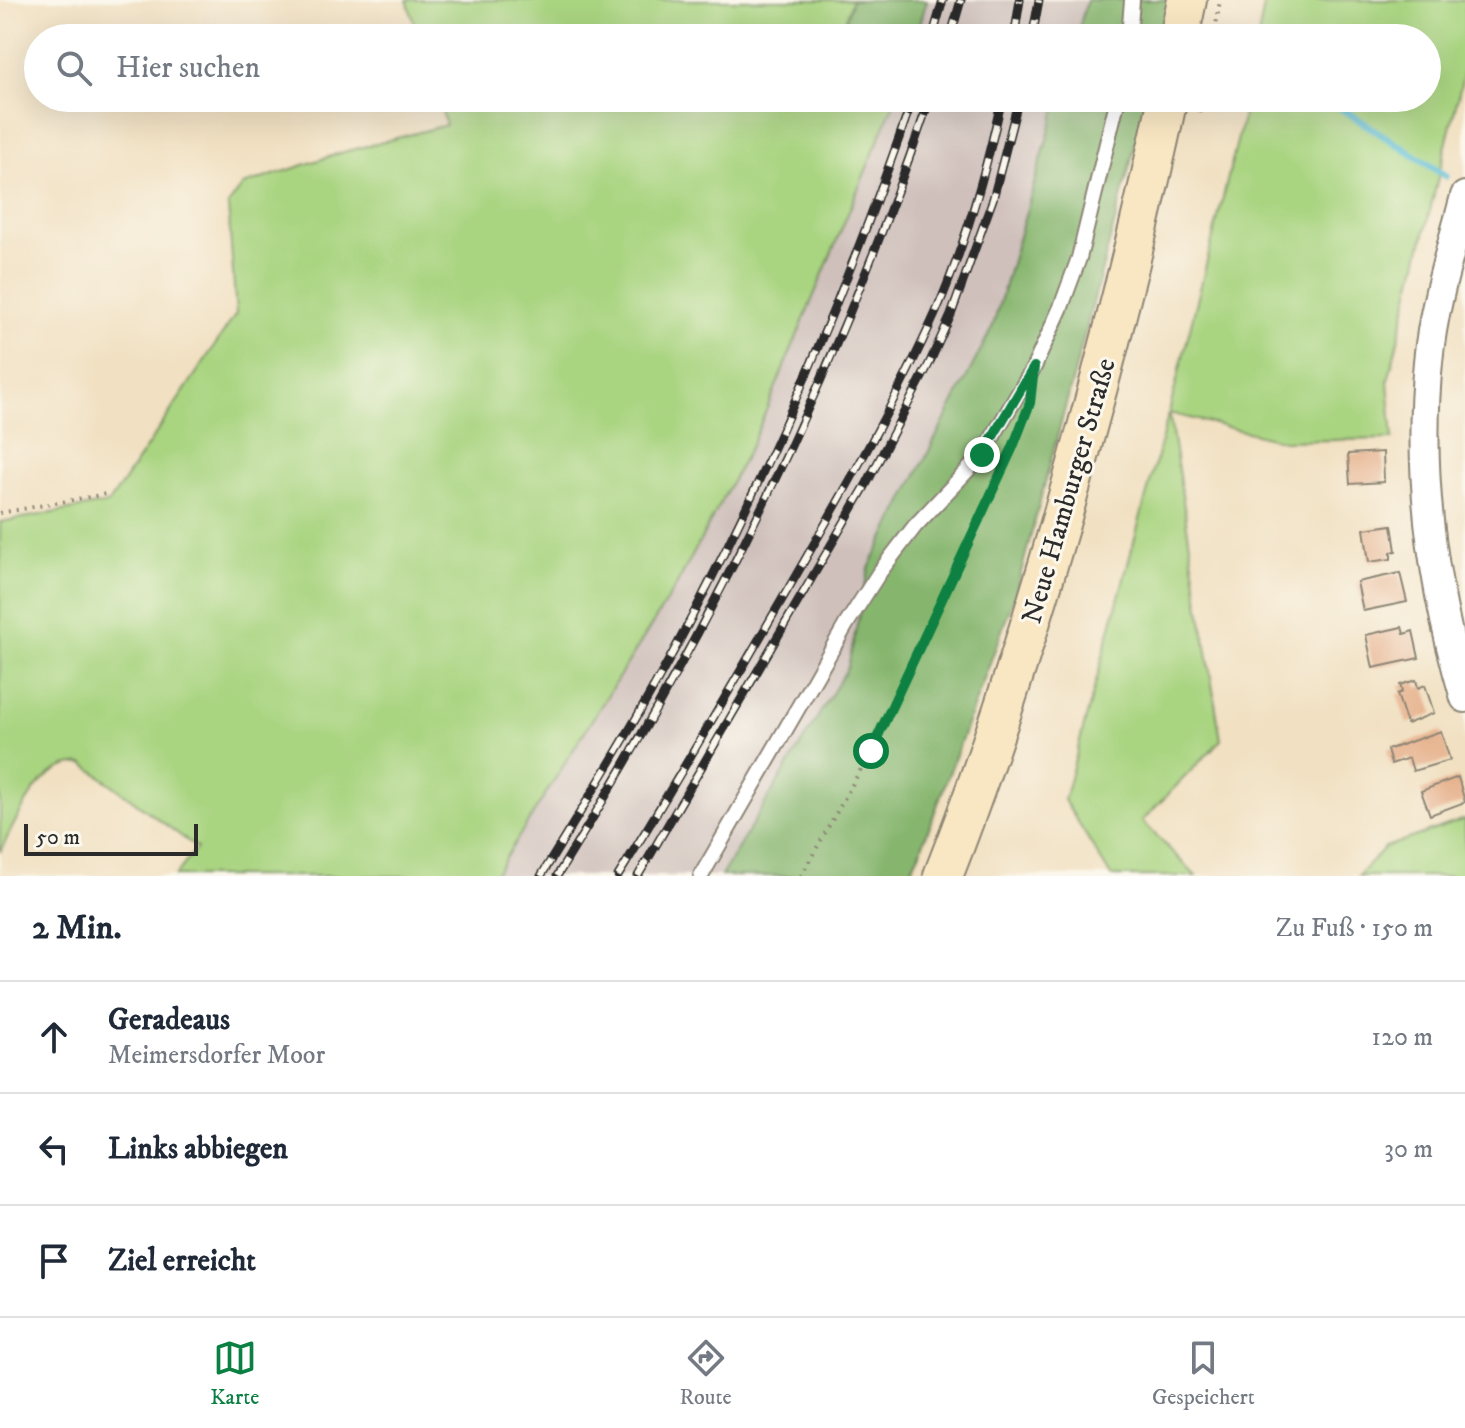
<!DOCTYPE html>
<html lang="de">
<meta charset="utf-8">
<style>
body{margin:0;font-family:"IM FELL DW Pica",serif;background:#f2f2f3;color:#1f2937}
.scale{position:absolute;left:24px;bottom:20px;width:174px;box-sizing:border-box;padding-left:8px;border:4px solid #2b2b2b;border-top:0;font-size:22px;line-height:28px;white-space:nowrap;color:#2b2b2b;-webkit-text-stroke:6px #fbf7ec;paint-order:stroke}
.stop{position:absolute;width:24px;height:24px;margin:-18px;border:6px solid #0b8043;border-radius:50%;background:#fff}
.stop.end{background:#0b8043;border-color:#fff;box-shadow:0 2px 8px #0008}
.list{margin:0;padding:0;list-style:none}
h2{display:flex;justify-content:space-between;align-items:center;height:104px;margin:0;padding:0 32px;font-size:34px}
h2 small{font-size:26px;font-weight:400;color:#747a83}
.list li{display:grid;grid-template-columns:52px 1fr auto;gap:24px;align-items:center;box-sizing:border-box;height:112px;padding:0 32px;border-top:2px solid #e0e1e3}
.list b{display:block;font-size:30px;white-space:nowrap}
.list p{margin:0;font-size:26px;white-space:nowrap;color:#747a83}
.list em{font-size:26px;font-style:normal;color:#747a83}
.icon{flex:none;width:44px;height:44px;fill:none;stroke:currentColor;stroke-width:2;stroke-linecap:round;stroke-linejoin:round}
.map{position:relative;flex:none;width:1465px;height:876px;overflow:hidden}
.search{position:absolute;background:#fff;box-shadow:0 8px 32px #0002;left:24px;right:24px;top:24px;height:88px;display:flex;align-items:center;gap:20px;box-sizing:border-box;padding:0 28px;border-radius:44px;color:#747a83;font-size:30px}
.sheet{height:440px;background:#fff}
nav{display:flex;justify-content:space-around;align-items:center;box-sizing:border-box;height:112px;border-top:2px solid #e0e1e3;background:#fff;font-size:22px;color:#747a83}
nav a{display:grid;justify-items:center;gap:4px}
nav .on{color:#0b8043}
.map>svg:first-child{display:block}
</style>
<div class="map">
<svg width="1465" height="876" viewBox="0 0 1465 876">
<rect width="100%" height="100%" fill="#fbf7ec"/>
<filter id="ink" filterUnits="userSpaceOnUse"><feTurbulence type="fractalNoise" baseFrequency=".0125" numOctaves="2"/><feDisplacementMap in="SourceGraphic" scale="16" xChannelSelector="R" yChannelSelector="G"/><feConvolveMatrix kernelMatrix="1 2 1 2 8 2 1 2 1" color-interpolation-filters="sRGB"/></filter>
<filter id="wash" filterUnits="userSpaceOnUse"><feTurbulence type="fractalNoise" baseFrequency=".006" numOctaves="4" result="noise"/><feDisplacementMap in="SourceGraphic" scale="32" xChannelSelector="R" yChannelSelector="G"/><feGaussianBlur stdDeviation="1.8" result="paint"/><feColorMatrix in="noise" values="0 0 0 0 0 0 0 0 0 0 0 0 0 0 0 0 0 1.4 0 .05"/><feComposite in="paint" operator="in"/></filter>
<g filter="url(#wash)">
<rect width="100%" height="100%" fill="#f1e0c1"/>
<path fill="#cfc0bb" d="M927,0H1087L1076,38H916Z
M896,98H1059L993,326L869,568L848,667L721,876H494L676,586L753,442Z"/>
<path fill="#a9d480" stroke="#6a8056" stroke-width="2" d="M407,0H852L840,38H419Z
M1265,0H1465V68L1388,381L1393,439L1284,441L1169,413L1221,740L1142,821L1196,876H1111L1064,800L1169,412L1248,98H1427V38H1258Z
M438,98H896L753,442L676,586L494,876H175L197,848L84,764C39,760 18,818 0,852V522L109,503L236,314L228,205L243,185L340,153L446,125Z
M1465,819V876H1358L1385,847Z"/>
<path fill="#86b66e" stroke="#58704c" stroke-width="2" d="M852,0H927L916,38H840Z
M1087,0H1169L1163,38H1076Z
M1059,98H1148L1015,595L920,852L908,876H721L848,667L869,568L993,326Z"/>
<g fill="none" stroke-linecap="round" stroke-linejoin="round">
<path stroke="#58bdd6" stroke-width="7" d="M1336,105L1446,176"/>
</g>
<g id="blocks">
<path fill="#e7b490" d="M1383,452L1384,482L1350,484L1348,454Z
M1392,525L1396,551L1391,552V559L1369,562L1364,529Z
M1400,573L1407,602L1363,611L1357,582Z
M1402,627L1404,634L1413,631L1419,658L1373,668L1366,635Z
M1416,680L1418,688L1425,685L1434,713L1407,724L1397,694L1402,692L1400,685Z
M1441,731L1450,760L1413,771L1409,758L1391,764L1387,750Z
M1458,777L1465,802L1430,815L1421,791Z"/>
</g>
</g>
<g filter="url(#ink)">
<use href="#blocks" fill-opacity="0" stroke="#8e8676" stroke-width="2"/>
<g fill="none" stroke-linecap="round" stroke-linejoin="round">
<g stroke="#8e8676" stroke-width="18">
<path id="lane" d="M1129,38L1132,0
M701,876L847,623L879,573L915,526L982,455L1034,367L1061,307L1079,258L1118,98"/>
</g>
<g stroke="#8e8676" stroke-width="32">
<path id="street" d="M1465,196C1451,250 1433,306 1428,362C1417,474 1433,590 1465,698"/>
</g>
<g stroke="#8e8676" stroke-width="42">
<path id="secondary" d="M1179,38L1187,0
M943,876C991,754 1030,629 1066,503C1104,369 1139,234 1168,98"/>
</g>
<path stroke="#8e8676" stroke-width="4" stroke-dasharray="2 6" stroke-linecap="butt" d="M1214,38L1220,0
M1199,112L1202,98
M0,513L106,494
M801,876L871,751L1018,433"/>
<use href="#lane" stroke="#fff" stroke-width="14"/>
<use href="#street" stroke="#fff" stroke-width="28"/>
<use href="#secondary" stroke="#f9e7c3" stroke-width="38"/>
<g stroke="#2b2b2b" stroke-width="9">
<path id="rail" d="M932,38L943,0
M950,38L961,0
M1014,38L1020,0
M1032,38L1039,0
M541,876C597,785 653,694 701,599C784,437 854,270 913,98
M557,876C710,631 838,372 930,98
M618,876C678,780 734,682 791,584C842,495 894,406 936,312C966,243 986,171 1002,98
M638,876L866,485L929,364L951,315L993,199L1019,98"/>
</g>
<use href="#rail" stroke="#fbf7ec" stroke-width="6" stroke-dasharray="18" stroke-linecap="butt"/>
</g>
</g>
<g fill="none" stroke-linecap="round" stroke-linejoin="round" filter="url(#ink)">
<path stroke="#0b8043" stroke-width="10" d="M871,751L1013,447L1030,403L1034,367L982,455"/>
</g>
<g text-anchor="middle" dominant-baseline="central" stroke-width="6" stroke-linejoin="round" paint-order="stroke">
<g font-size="28" fill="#2b2b2b" stroke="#fbf7ec">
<text transform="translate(1069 491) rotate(-74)">Neue Hamburger Straße</text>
</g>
</g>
</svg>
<div class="scale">50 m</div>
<div class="stop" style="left:871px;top:751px"></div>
<div class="stop end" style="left:982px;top:455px"></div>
<div class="search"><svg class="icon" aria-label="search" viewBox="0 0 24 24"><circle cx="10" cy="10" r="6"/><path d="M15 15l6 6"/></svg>Hier suchen</div>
</div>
<section class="sheet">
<h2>2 Min.<small>Zu Fuß · 150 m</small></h2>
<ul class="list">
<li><svg class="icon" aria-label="ahead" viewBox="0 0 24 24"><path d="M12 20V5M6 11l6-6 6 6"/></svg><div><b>Geradeaus</b><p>Meimersdorfer Moor</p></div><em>120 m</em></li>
<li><svg class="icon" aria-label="left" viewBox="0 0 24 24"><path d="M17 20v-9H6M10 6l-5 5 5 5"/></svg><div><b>Links abbiegen</b></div><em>30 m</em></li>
<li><svg class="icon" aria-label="arrive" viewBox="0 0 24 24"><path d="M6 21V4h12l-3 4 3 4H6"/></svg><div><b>Ziel erreicht</b></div></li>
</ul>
</section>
<nav>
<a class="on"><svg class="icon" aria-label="map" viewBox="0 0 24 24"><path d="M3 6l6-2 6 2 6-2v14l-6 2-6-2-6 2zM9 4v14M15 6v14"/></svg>Karte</a>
<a><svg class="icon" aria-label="directions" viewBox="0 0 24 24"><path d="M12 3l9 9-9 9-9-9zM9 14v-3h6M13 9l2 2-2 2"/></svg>Route</a>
<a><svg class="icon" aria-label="saved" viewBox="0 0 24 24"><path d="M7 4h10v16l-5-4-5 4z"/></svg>Gespeichert</a>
</nav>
